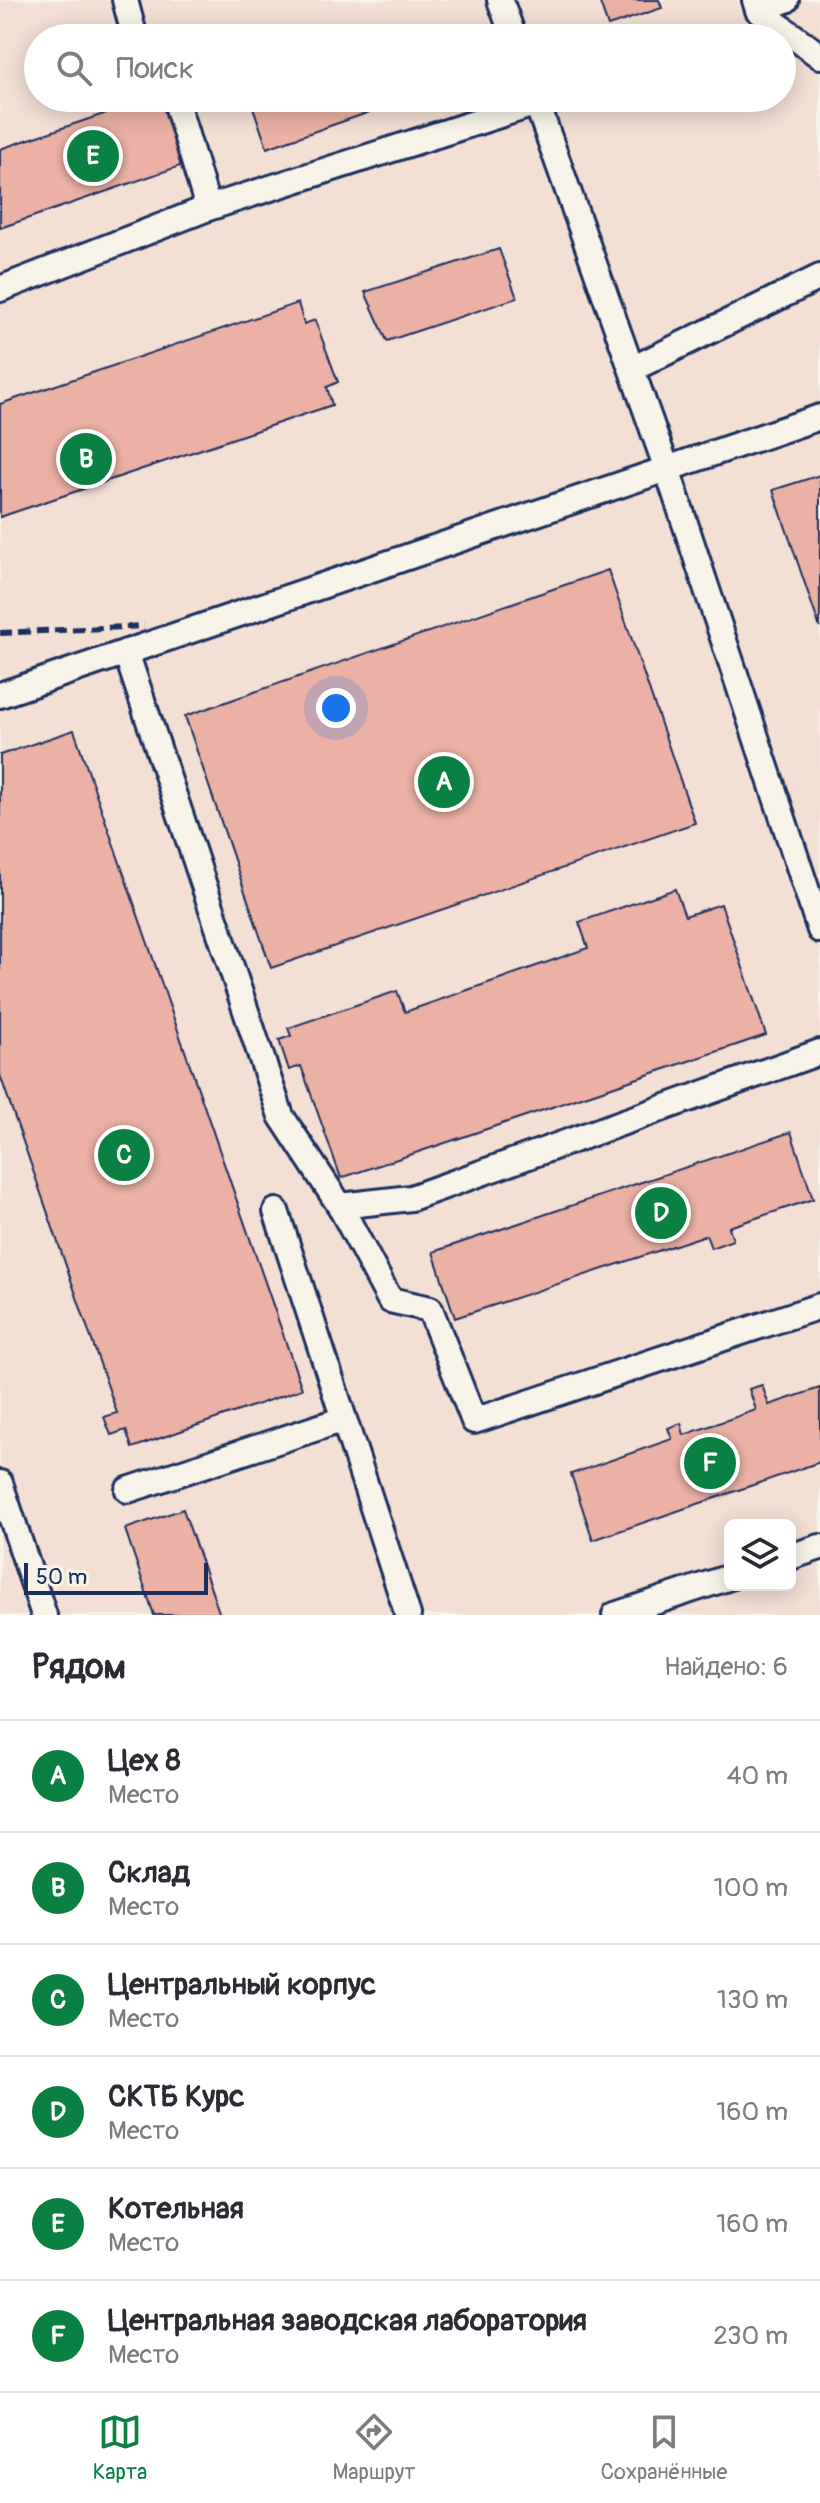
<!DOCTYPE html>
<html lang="ru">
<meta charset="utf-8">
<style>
body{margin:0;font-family:Pangolin,sans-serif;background:#f7f7f7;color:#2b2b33}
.controls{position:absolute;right:24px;bottom:24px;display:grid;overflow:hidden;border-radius:12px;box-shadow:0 4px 20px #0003}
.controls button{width:72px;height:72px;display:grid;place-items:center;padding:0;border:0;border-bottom:2px solid #e1e1e2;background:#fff;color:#2b2b33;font:40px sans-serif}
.scale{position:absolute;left:24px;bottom:20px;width:184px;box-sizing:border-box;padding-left:8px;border:4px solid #1b2f5e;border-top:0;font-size:22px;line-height:28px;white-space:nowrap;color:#1b2f5e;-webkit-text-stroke:6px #f7f3e8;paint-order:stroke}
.you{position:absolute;left:336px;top:708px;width:28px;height:28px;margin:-20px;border:6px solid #fff;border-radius:50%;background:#1a73e8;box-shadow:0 0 0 12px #1a73e833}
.badge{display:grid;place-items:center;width:52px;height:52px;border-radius:50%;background:#0b8043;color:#fff;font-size:26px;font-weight:700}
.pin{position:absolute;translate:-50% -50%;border:4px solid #fff;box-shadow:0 2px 8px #0006}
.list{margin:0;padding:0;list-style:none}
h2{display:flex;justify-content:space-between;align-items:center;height:104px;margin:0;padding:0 32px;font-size:34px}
h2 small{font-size:26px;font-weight:400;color:#7c7c81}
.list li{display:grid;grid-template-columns:52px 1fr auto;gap:24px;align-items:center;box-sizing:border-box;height:112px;padding:0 32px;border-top:2px solid #e1e1e2}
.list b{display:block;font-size:30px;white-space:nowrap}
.list p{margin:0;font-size:26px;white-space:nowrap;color:#7c7c81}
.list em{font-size:26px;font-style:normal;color:#7c7c81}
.icon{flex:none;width:44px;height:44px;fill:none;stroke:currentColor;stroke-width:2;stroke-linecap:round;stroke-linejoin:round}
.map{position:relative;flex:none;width:820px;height:1615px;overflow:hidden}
.search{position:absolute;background:#fff;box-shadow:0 4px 20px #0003;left:24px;right:24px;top:24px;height:88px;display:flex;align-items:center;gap:20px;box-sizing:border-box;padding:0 28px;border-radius:44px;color:#7c7c81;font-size:30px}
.sheet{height:776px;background:#fff}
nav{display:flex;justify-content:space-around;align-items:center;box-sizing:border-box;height:112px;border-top:2px solid #e1e1e2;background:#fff;font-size:22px;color:#7c7c81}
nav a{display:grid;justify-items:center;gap:4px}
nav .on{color:#0b8043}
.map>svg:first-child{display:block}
</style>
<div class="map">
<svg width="820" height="1615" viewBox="0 0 820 1615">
<rect width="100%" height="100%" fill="#f7f3e8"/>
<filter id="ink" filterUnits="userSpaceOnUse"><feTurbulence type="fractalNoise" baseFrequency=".0125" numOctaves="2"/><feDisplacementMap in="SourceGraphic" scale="16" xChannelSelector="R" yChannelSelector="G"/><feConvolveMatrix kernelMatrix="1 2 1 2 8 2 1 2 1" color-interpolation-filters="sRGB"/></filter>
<g filter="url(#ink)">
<path fill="#f3dfd4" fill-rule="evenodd" d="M0,0H820V1615H0ZM38,38H782V98H38ZM730,1525H790V1585H730Z"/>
<path fill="#eab1a4" stroke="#1b2f5e" stroke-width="2" d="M599,0H659L662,8L608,26Z
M151,98H167L189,163L0,228V149Z
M269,98H410L267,148L252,104Z
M499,249L517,298L387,341L365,292Z
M298,303L304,324L315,320L338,382L327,387L332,405L0,517V404Z
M820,475V628L773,490Z
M608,570L695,823L271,968L185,716Z
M74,730L302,1389L132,1448L126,1430L111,1435L104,1417L117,1413L0,1075V755Z
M675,889L685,916L721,904L766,1035L341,1178L301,1066L289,1070L279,1040L291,1036L288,1028L397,991L405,1012L588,948L579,922Z
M791,1132L813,1199L729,1227L733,1240L711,1248L706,1235L455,1318L433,1252Z
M762,1385L769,1405L820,1388V1462L593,1540L571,1474L672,1439L668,1428L681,1423L684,1435L756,1410L749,1389Z
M183,1509L220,1615H154L125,1529Z"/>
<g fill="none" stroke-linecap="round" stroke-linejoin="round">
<g stroke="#1b2f5e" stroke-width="30">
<path id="minor" d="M125,0L135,38
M500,0L514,38
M755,0L758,10L786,0
M758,10L820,56
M175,98L208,208L537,103
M535,98L667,469L820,930
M0,289L208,208
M632,369L820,277
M126,652L281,1116L340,1206L411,1198L820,1052
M0,695L820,417
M340,1206L390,1300L430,1309L474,1421L820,1306
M276,1211L408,1615
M0,1483L44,1615
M128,1490L344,1419
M790,1557L820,1547
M615,1615L730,1577"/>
</g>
<use href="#minor" stroke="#f7f3e8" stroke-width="24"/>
<path stroke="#1b2f5e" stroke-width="6" stroke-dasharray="12 6" stroke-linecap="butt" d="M0,633L144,626"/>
</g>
</g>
</svg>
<div class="controls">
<button><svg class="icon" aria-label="layers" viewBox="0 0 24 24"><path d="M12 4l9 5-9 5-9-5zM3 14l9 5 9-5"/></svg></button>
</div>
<div class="scale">50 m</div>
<div class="you"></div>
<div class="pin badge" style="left:444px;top:782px">A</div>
<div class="pin badge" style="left:86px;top:459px">B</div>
<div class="pin badge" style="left:124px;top:1155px">C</div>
<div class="pin badge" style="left:661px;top:1213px">D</div>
<div class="pin badge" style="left:93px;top:156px">E</div>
<div class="pin badge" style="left:710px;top:1463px">F</div>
<div class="search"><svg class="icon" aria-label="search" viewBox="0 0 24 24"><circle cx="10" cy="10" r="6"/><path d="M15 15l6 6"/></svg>Поиск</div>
</div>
<section class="sheet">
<h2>Рядом<small>Найдено: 6</small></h2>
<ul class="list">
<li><span class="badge">A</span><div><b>Цех 8</b><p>Место</p></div><em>40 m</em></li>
<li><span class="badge">B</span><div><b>Склад</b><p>Место</p></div><em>100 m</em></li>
<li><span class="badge">C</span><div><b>Центральный корпус</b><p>Место</p></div><em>130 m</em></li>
<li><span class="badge">D</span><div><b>СКТБ Курс</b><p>Место</p></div><em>160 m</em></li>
<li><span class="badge">E</span><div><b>Котельная</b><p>Место</p></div><em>160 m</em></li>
<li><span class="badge">F</span><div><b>Центральная заводская лаборатория</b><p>Место</p></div><em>230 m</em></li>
</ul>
</section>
<nav>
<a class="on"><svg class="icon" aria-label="map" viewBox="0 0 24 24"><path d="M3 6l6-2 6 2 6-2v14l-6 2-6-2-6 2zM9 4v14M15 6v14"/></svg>Карта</a>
<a><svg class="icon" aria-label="directions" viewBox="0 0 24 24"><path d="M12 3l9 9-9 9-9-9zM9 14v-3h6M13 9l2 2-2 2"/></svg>Маршрут</a>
<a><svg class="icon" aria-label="saved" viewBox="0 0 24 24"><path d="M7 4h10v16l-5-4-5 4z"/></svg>Сохранённые</a>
</nav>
